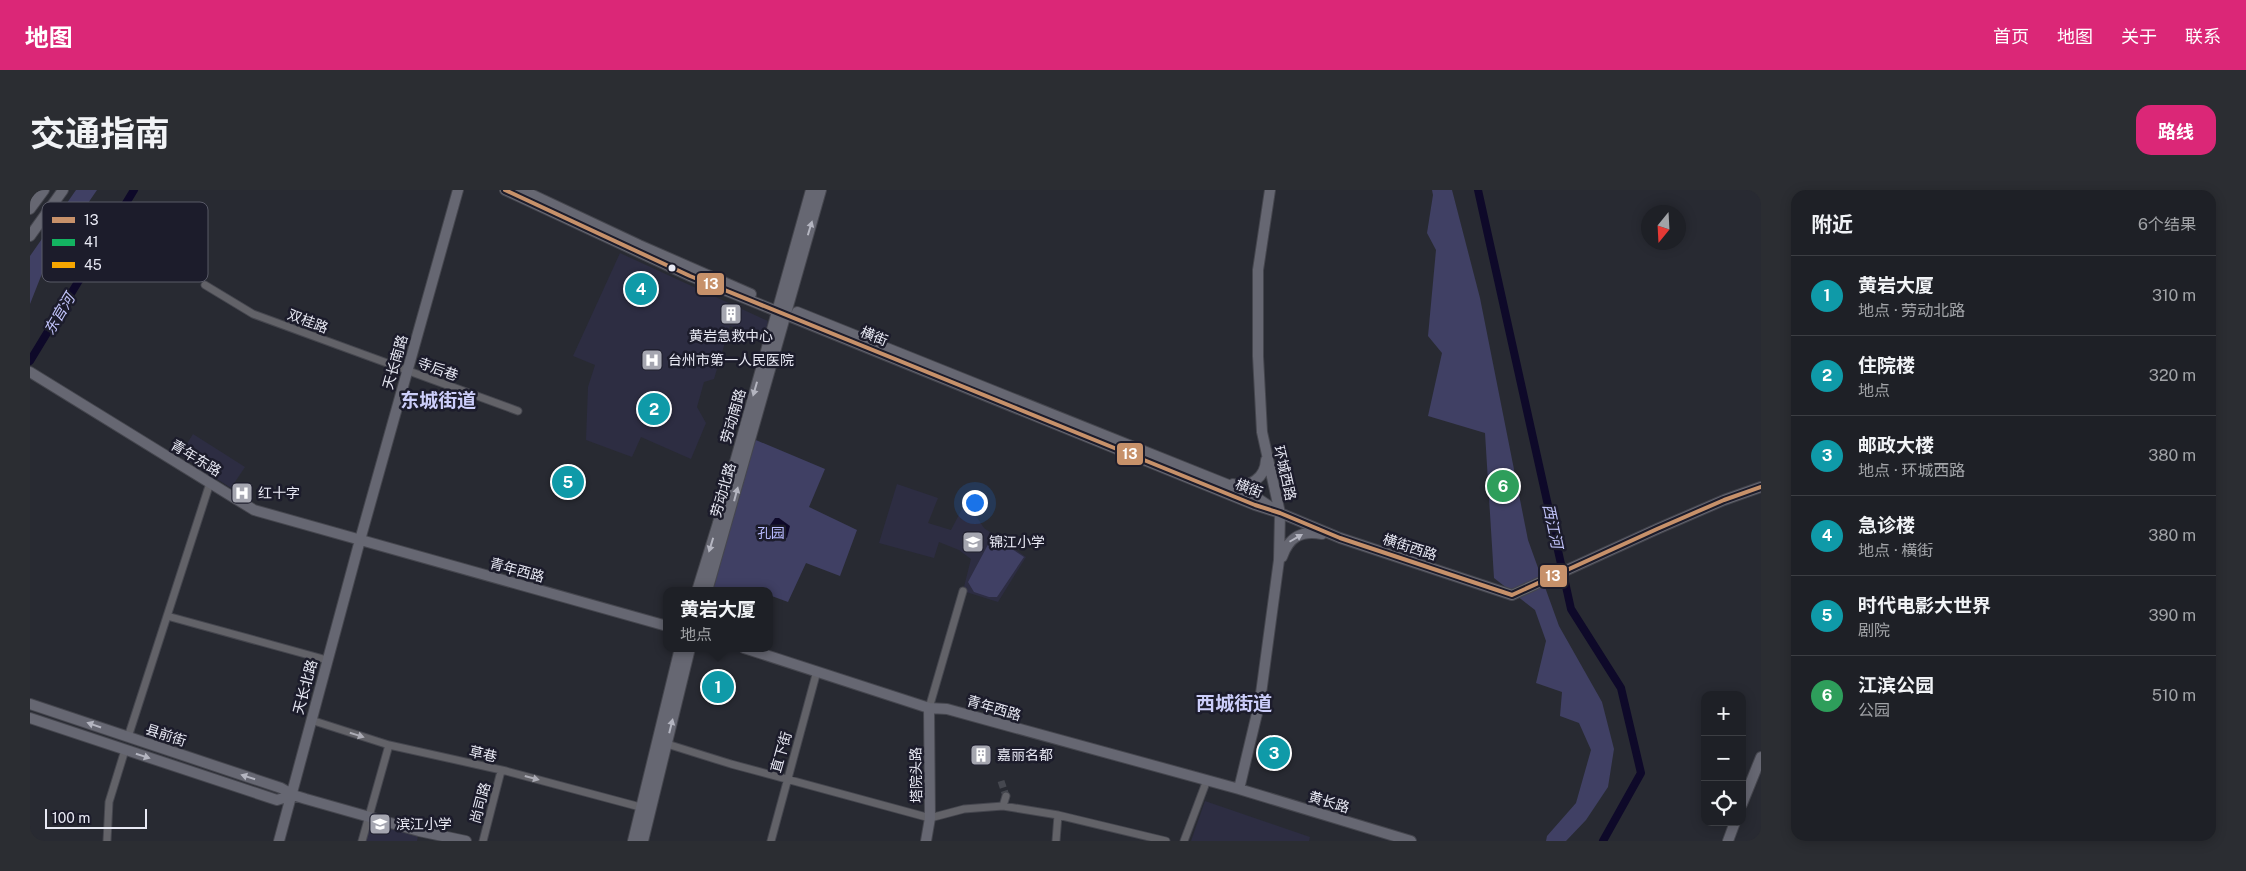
<!DOCTYPE html>
<html lang="zh">
<meta charset="utf-8">
<style>
body{margin:0;font-family:"Public Sans","Noto Sans SC",sans-serif;background:#2b2d32;color:#f1f3f6}
.controls{position:absolute;right:15px;bottom:15px;display:grid;overflow:hidden;border-radius:10px;box-shadow:0 2px 12px #0003}
.controls button{width:45px;height:45px;display:grid;place-items:center;padding:0;border:0;border-bottom:1px solid #3c3e43;background:#1e2026;color:#f1f3f6;font:25px sans-serif}
.compass{position:absolute;left:1611px;top:15px;width:45px;height:45px;border-radius:50%;background:#1e2026;box-shadow:0 2px 12px #0003;rotate:198deg}
.scale{position:absolute;left:15px;bottom:12px;width:102px;box-sizing:border-box;padding-left:5px;border:2px solid #e8e9f4;border-top:0;font-size:14px;line-height:18px;white-space:nowrap;color:#e8e9f4;-webkit-text-stroke:4px #1c1c2b;paint-order:stroke}
.you{position:absolute;left:944px;top:312px;width:18px;height:18px;margin:-12px;border:4px solid #fff;border-radius:50%;background:#1a73e8;box-shadow:0 0 0 8px #1a73e833}
.badge{display:grid;place-items:center;width:32px;height:32px;border-radius:50%;background:#db2777;color:#fff;font-size:16px;font-weight:700}
.pin{position:absolute;translate:-50% -50%;border:2px solid #fff;box-shadow:0 1px 5px #0006}
.popup{position:absolute;left:633px;top:397px;width:110px;height:65px;box-sizing:border-box;display:grid;place-content:center;border-radius:10px;background:#1e2026;filter:drop-shadow(0 1px 4px #0005);font-size:16px;white-space:nowrap;color:#a1a3a7}
.popup b{font-size:19px;color:#f1f3f6}
.popup::after{content:'';position:absolute;left:50%;top:100%;margin-left:-10px;border:10px solid transparent;border-top-color:#1e2026}
.list{margin:0;padding:0;list-style:none}
h2{display:flex;justify-content:space-between;align-items:center;height:65px;margin:0;padding:0 20px;font-size:21px}
h2 small{font-size:16px;font-weight:400;color:#a1a3a7}
.list li{display:grid;grid-template-columns:32px 1fr auto;gap:15px;align-items:center;box-sizing:border-box;height:80px;padding:0 20px;border-top:1px solid #3c3e43}
.list b{display:block;font-size:19px;white-space:nowrap}
.list p{margin:0;font-size:16px;white-space:nowrap;color:#a1a3a7}
.list em{font-size:16px;font-style:normal;color:#a1a3a7}
.icon{flex:none;width:28px;height:28px;fill:none;stroke:currentColor;stroke-width:2;stroke-linecap:round;stroke-linejoin:round}
.map{position:relative;flex:none;width:1731px;height:651px;overflow:hidden;border-radius:15px}
header{display:flex;align-items:center;gap:30px;box-sizing:border-box;height:70px;padding:0 25px;background:#db2777;color:#fff}
header strong{font-size:24px}
nav{display:flex;gap:28px;margin-inline-start:auto;font-size:18px}
.intro{display:flex;align-items:center;justify-content:space-between;box-sizing:border-box;height:120px;padding:0 30px}
h1{margin:0;font-size:35px}
.button{padding:12px 22px;border-radius:15px;background:#db2777;color:#fff;font-size:18px;font-weight:700}
main{display:flex;gap:30px;padding:0 30px}
aside{flex:1;background:#1e2026;border-radius:15px;box-shadow:0 2px 12px #0003}
.map>svg:first-child{display:block}
</style>
<header>
<strong>地图</strong>
<nav><a>首页</a><a>地图</a><a>关于</a><a>联系</a></nav>
</header>
<div class="intro"><h1>交通指南</h1><a class="button">路线</a></div>
<main>
<div class="map">
<svg width="1731" height="651" viewBox="0 0 1731 651">
<rect width="100%" height="100%" fill="#282a32"/>
<path fill="#2d2d42" d="M590,63L738,131L734,149L700,136L684,189L674,192L667,217L676,233L661,269L611,247L602,267L556,250L558,197L565,175L543,166Z
M163,244L215,277L201,298L150,265Z
M867,294L908,308L898,333L921,340L932,319L946,326L954,338L996,367L968,412L933,401L941,369L929,360L909,352L904,368L849,353Z
M1175,611L1280,647L1279,651H1161Z
M338,627L389,641L387,651H332Z"/>
<path fill="#404064" d="M46,0H67L15,76L0,114V66Z
M1402,0H1422L1450,108L1498,350L1529,436L1572,512L1584,559L1578,597L1556,630L1536,651H1516L1517,646L1546,613L1561,560L1549,533L1530,526L1532,502L1506,493L1516,451L1505,420L1464,388L1455,243L1398,226L1412,163L1398,146L1406,60L1397,43L1403,5Z
M721,248L795,279L779,317L827,340L810,386L776,373L758,412L739,405V401H677Z
M961,349L973,353L994,367L967,407H959L944,402L938,392Z"/>
<path fill="#0e0929" d="M745,328H749L760,336L757,348L738,338Z"/>
<g fill="none" stroke-linecap="round" stroke-linejoin="round">
<path stroke="#0e0929" stroke-width="8" d="M1448,0L1541,419L1591,498L1611,583L1573,651
M0,171L104,0"/>
<path stroke="#45474f" stroke-width="7" stroke-dasharray="7 3.5" stroke-linecap="butt" d="M971,591L976,606"/>
<g stroke="#45464e" stroke-width="9">
<path id="street" d="M175,95L223,124L488,221
M137,426L297,470
M899,518L933,401
M281,530L359,555L476,581L614,618
M98,547L180,293
M637,554L701,574L900,628L934,619L973,616L1028,625L1136,651
M973,616L976,606
M77,651L79,612L95,560
M332,651L359,555
M453,651L471,581
M741,651L787,481
M1026,651L1028,625
M1154,651L1177,590"/>
</g>
<g stroke="#45464e" stroke-width="12">
<path id="secondary" d="M475,0L660,86L1225,315L1250,323L1310,348L1482,405L1627,339L1694,310L1731,297
M492,0L609,55L721,104
M0,19L14,0
M0,46L33,0
M767,122L1221,304L1239,316
M0,182L224,320L637,436
M1203,294C1220,298 1235,288 1236,270
M1252,367C1259,347 1271,340 1292,344
M667,401L688,333L781,0
M677,401L791,0
M714,458L899,518L917,519L1209,599L1381,651
M0,514L251,598L263,605L276,609L389,641L436,651
M0,528L247,610L263,605
M1209,599L1230,511L1249,370L1250,323L1232,242L1228,166V80L1240,0
M1712,614L1731,567
M249,651L330,350L428,0
M603,651L650,458
M613,651L660,458
M896,651L900,628L899,518
M1698,651L1705,632"/>
</g>
<use href="#street" stroke="#626268" stroke-width="7"/>
<use href="#secondary" stroke="#666772" stroke-width="10"/>
<g stroke="#1c1c2b" stroke-width="8">
<path id="bus-1" d="M475,0L660,86L1225,315L1250,323L1310,348L1482,405L1627,339L1694,310L1731,297"/>
</g>
<use href="#bus-1" stroke="#c7916a" stroke-width="4"/>
</g>
<defs><path id="oneway-solid" d="M-6-.8H1V-3.2L6.5 0L1 3.2V.8H-6Z" transform="scale(1.25)"/></defs>
<g fill="#b4b5c0">
<use href="#oneway-solid" transform="translate(780 38) rotate(-73)"/>
<use href="#oneway-solid" transform="translate(725 199) rotate(106)"/>
<use href="#oneway-solid" transform="translate(706 304) rotate(-75)"/>
<use href="#oneway-solid" transform="translate(1266 348) rotate(-30)"/>
<use href="#oneway-solid" transform="translate(681 355) rotate(107)"/>
<use href="#oneway-solid" transform="translate(64 535) rotate(-161)"/>
<use href="#oneway-solid" transform="translate(641 536) rotate(-76)"/>
<use href="#oneway-solid" transform="translate(113 566) rotate(18)"/>
<use href="#oneway-solid" transform="translate(218 587) rotate(-162)"/>
</g>
<g fill="#acacb5">
<use href="#oneway-solid" transform="translate(327 545) rotate(17)"/>
<use href="#oneway-solid" transform="translate(502 588) rotate(15)"/>
</g>
<defs>
<g id="building-square" transform="scale(1.125)"><rect x="-9" y="-9" width="18" height="18" rx="4" fill="#a5a6b0" stroke="#1c1c2b"/><path d="M-4-6H4V6H1V3H-1V6H-4ZM-2.5-4.3h1.7v1.8h-1.7ZM.8-4.3h1.7v1.8H.8ZM-2.5-1h1.7V.8h-1.7ZM.8-1h1.7V.8H.8Z" fill="#fff"/></g>
<g id="hospital-square" transform="scale(1.125)"><rect x="-9" y="-9" width="18" height="18" rx="4" fill="#a5a6b0" stroke="#1c1c2b"/><path d="M-5-5h3v3.5h4V-5h3V5h-3V1.5h-4V5h-3Z" fill="#fff"/></g>
<g id="school-square" transform="scale(1.125)"><rect x="-9" y="-9" width="18" height="18" rx="4" fill="#a5a6b0" stroke="#1c1c2b"/><path d="M0-5L7-2L0 1L-7-2ZM-4 1L0 2.5L4 1V4Q0 6-4 4Z" fill="#fff"/></g>
</defs>
<g fill-rule="evenodd">
<use href="#building-square" x="701" y="124"/>
<use href="#hospital-square" x="622" y="170"/>
<use href="#hospital-square" x="212" y="303"/>
<use href="#school-square" x="943" y="352"/>
<use href="#building-square" x="951" y="565"/>
<use href="#school-square" x="350" y="634"/>
</g>
<circle fill="#e8e9f4" stroke="#1c1c2b" stroke-width="2" cx="642" cy="78" r="4.5"/>
<g text-anchor="middle" dominant-baseline="central" stroke-width="5" stroke-linejoin="round" paint-order="stroke">
<g font-size="14" fill="#e8e9f4" stroke="#1c1c2b">
<text transform="translate(278 131) rotate(21)">双桂路</text>
<text transform="translate(844 146) rotate(22)">横街</text>
<text transform="translate(365 172) rotate(-74)">天长南路</text>
<text transform="translate(408 179) rotate(20)">寺后巷</text>
<text transform="translate(703 226) rotate(-74)">劳动南路</text>
<text transform="translate(166 268) rotate(31)">青年东路</text>
<text transform="translate(1255 283) rotate(77)">环城西路</text>
<text transform="translate(1219 298) rotate(21)">横街</text>
<text transform="translate(693 300) rotate(-74)">劳动北路</text>
<text transform="translate(1380 357) rotate(18)">横街西路</text>
<text transform="translate(487 380) rotate(15)">青年西路</text>
<text transform="translate(275 497) rotate(-75)">天长北路</text>
<text transform="translate(964 518) rotate(16)">青年西路</text>
<text transform="translate(136 545) rotate(18)">县前街</text>
<text transform="translate(751 562) rotate(-74)">直下街</text>
<text transform="translate(453 564) rotate(13)">草巷</text>
<text transform="translate(886 585) rotate(-91)">塔院头路</text>
<text transform="translate(1299 612) rotate(17)">黄长路</text>
<text transform="translate(450 613) rotate(-75)">尚司路</text>
</g>
<g font-size="14" fill="#e8e9f4" stroke="#1c1c2b" text-anchor="start">
<text x="701" y="146" text-anchor="middle">黄岩急救中心</text>
<text x="638" y="170">台州市第一人民医院</text>
<text x="228" y="303">红十字</text>
<text x="959" y="352">锦江小学</text>
<text x="967" y="565">嘉丽名都</text>
<text x="366" y="634">滨江小学</text>
</g>
<g font-size="14" fill="#b9bbff" stroke="#1c1c2b">
<text x="741" y="343">孔园</text>
</g>
<g font-size="15" font-style="italic" fill="#c2c4fb" stroke="#1c1c2b">
<text transform="translate(29 124) rotate(-59)">东官河</text>
<text transform="translate(1523 336) rotate(78)">西江河</text>
</g>
<g font-size="19" font-weight="bold" fill="#cccefa" stroke="#1c1c2b">
<text x="408" y="210">东城街道</text>
<text x="1204" y="513">西城街道</text>
</g>
</g>
<rect x="12" y="12" width="166" height="80" rx="8" fill="#1c1c2b" stroke="#595a67" stroke-width="1"/>
<rect x="22" y="27" width="23" height="6" fill="#c7916a"/>
<rect x="22" y="49" width="23" height="7" fill="#13b361"/>
<rect x="22" y="72" width="23" height="6" fill="#f7a600"/>
<g font-size="14" fill="#e8e9f4">
<text x="54" y="35">13</text>
<text x="54" y="57">41</text>
<text x="54" y="80">45</text>
</g>
<g stroke="#1c1c2b" stroke-width="2">
<rect x="666" y="82" width="29" height="24" rx="5" fill="#c7916a"/>
<rect x="1086" y="252" width="28" height="24" rx="5" fill="#c7916a"/>
<rect x="1509" y="374" width="29" height="24" rx="5" fill="#c7916a"/>
</g>
<g font-size="14" text-anchor="middle" font-weight="bold" fill="#fff">
<text x="681" y="99">13</text>
<text x="1100" y="269">13</text>
<text x="1523" y="391">13</text>
</g>
</svg>
<div class="controls">
<button>+</button>
<button>−</button>
<button><svg class="icon" aria-label="locate" viewBox="0 0 24 24"><circle cx="12" cy="12" r="6"/><path d="M12 2v4M12 18v4M2 12h4M18 12h4"/></svg></button>
</div>
<svg class="compass" viewBox="-18 -18 36 36"><path d="M0-13l5 13h-10z" fill="#e53935"/><path d="M0 13l5-13h-10z" fill="#a1a3a7"/></svg>
<div class="scale">100 m</div>
<div class="you"></div>
<div class="pin badge" style="left:688px;top:497px;background:#0f9aa8">1</div>
<div class="popup"><b>黄岩大厦</b>地点</div>
<div class="pin badge" style="left:624px;top:219px;background:#0f9aa8">2</div>
<div class="pin badge" style="left:1244px;top:563px;background:#0f9aa8">3</div>
<div class="pin badge" style="left:611px;top:99px;background:#0f9aa8">4</div>
<div class="pin badge" style="left:538px;top:292px;background:#0f9aa8">5</div>
<div class="pin badge" style="left:1473px;top:296px;background:#2e9e5b">6</div>
</div>
<aside>
<h2>附近<small>6个结果</small></h2>
<ul class="list">
<li><span class="badge" style="background:#0f9aa8">1</span><div><b>黄岩大厦</b><p>地点 · 劳动北路</p></div><em>310 m</em></li>
<li><span class="badge" style="background:#0f9aa8">2</span><div><b>住院楼</b><p>地点</p></div><em>320 m</em></li>
<li><span class="badge" style="background:#0f9aa8">3</span><div><b>邮政大楼</b><p>地点 · 环城西路</p></div><em>380 m</em></li>
<li><span class="badge" style="background:#0f9aa8">4</span><div><b>急诊楼</b><p>地点 · 横街</p></div><em>380 m</em></li>
<li><span class="badge" style="background:#0f9aa8">5</span><div><b>时代电影大世界</b><p>剧院</p></div><em>390 m</em></li>
<li><span class="badge" style="background:#2e9e5b">6</span><div><b>江滨公园</b><p>公园</p></div><em>510 m</em></li>
</ul>
</aside>
</main>
